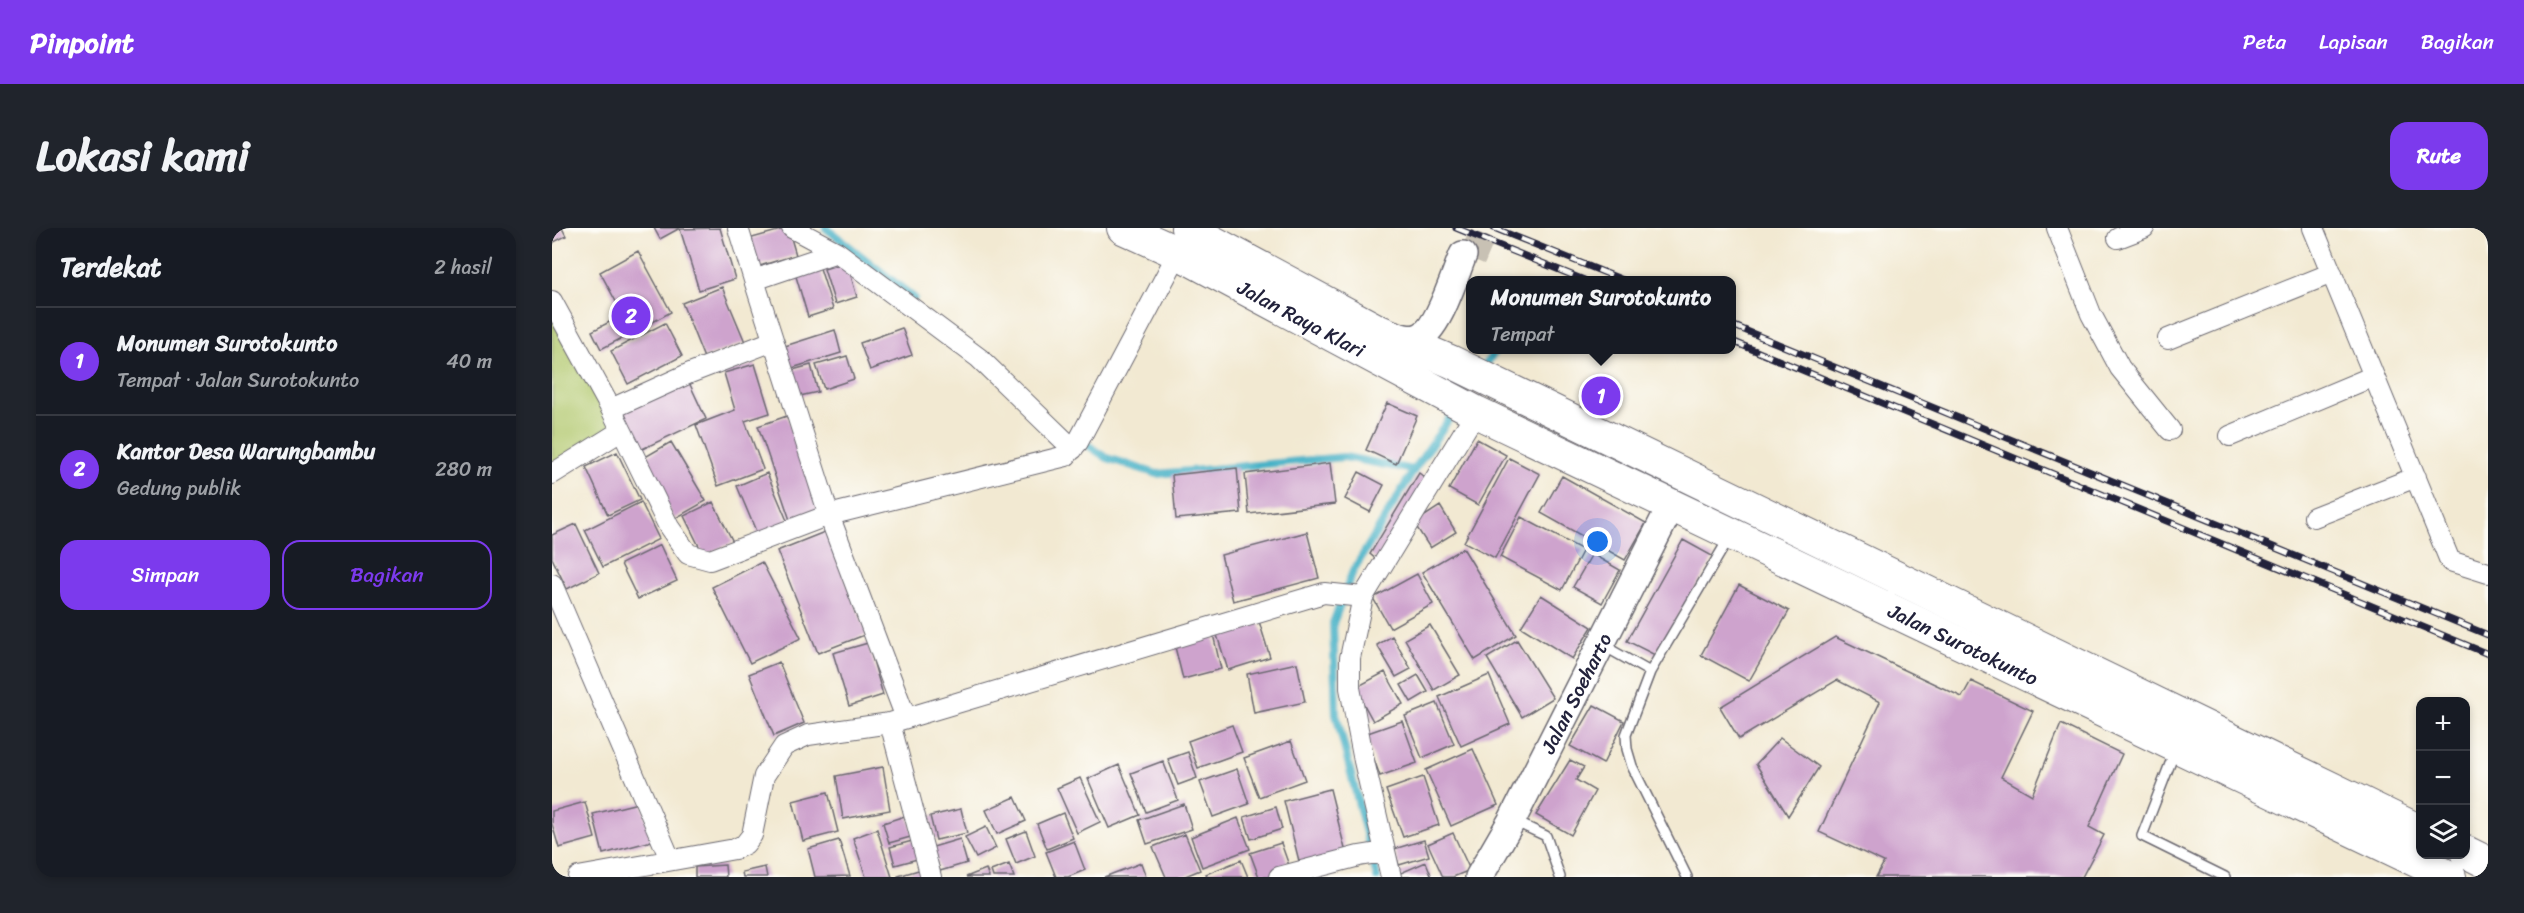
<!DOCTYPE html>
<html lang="id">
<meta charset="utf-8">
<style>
body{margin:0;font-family:Sriracha,sans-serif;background:#20242c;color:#f1f3f6}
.controls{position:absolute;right:18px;bottom:18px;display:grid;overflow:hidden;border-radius:12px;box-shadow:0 3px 9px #0003}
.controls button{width:54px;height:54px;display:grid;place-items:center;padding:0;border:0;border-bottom:2px solid #363941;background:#171b24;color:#f1f3f6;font:30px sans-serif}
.you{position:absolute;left:1046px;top:314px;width:21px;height:21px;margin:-15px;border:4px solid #fff;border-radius:50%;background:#1a73e8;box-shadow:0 0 0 9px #1a73e833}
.badge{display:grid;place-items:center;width:39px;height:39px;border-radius:50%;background:#7c3aed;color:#fff;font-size:20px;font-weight:700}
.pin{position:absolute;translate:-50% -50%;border:3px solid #fff;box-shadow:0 2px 6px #0006}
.popup{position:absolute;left:914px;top:48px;width:270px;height:78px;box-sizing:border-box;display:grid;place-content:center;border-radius:12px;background:#171b24;filter:drop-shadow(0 2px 4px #0005);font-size:20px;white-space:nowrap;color:#9ea1a6}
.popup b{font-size:22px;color:#f1f3f6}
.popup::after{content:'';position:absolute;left:50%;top:100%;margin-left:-12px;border:12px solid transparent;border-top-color:#171b24}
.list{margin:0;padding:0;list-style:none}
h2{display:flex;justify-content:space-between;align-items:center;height:78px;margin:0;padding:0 24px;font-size:26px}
h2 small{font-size:20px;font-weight:400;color:#9ea1a6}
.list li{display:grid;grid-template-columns:39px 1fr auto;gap:18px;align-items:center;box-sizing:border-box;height:108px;padding:0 24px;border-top:2px solid #363941}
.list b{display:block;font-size:22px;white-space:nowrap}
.list p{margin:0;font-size:20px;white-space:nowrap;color:#9ea1a6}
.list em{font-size:20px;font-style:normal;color:#9ea1a6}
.actions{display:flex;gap:12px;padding:18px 24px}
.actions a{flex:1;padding:14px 0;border:2px solid #7c3aed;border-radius:18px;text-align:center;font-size:21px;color:#7c3aed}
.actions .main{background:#7c3aed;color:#fff}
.icon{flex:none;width:33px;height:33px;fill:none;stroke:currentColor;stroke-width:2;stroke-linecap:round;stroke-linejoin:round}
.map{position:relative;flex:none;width:1936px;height:649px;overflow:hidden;border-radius:18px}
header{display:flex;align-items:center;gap:36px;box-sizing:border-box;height:84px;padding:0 30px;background:#7c3aed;color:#fff}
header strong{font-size:28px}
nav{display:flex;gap:33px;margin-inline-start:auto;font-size:21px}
.intro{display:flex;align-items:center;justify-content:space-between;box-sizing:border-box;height:144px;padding:0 36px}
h1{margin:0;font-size:42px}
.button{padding:15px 27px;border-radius:18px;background:#7c3aed;color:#fff;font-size:21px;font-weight:700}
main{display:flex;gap:36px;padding:0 36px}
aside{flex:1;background:#171b24;border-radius:18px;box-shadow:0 3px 9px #0003}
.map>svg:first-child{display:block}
</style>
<header>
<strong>Pinpoint</strong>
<nav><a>Peta</a><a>Lapisan</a><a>Bagikan</a></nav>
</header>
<div class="intro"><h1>Lokasi kami</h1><a class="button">Rute</a></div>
<main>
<aside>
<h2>Terdekat<small>2 hasil</small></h2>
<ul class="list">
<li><span class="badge">1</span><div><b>Monumen Surotokunto</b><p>Tempat · Jalan Surotokunto</p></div><em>40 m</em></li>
<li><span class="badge">2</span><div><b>Kantor Desa Warungbambu</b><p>Gedung publik</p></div><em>280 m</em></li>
</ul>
<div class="actions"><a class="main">Simpan</a><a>Bagikan</a></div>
</aside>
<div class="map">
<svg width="1936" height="649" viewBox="0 0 1936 649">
<rect width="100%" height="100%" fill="#fdfcf7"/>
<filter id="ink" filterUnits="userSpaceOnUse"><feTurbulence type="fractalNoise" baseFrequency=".0167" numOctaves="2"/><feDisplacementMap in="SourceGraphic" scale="12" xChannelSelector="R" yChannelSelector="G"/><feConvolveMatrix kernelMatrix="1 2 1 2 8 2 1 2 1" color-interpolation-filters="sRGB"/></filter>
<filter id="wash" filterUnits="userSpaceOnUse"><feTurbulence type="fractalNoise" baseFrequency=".008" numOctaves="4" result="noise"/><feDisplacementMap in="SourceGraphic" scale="24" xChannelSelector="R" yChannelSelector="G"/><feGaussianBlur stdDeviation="1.35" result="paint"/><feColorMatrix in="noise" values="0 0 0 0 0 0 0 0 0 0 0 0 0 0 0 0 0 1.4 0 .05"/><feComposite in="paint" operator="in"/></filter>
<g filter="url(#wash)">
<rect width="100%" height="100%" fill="#f2e9d2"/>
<path fill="#b1c86d" stroke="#6a7554" stroke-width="1.5" d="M0,83L69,203L0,246Z"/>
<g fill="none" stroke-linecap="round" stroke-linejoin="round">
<path stroke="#49b2c7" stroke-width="8" d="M274,0L362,70
M930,142L944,122
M528,212L555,230L605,246L792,229L862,242
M825,649L784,486L781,395L801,343L862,242L903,182"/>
</g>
<g id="blocks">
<path fill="#cea3cd" d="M0,0H10L14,8L0,15Z
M102,0H128L108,11Z
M168,0L183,51L147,62L128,1Z
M236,0L244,27L201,40L193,12Z
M86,23L119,84L81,105L48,44Z
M295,34L305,69L283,76L272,41Z
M267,37L281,81L256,89L243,45Z
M170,59L193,114L152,130L130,75Z
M69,88L78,106L49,121L40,103Z
M113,95L130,128L76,156L59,123Z
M350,100L360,127L318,142L308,115Z
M283,102L289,125L240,140L233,118Z
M295,128L302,151L272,161L264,137Z
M203,136L218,185L193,193L211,241L166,258L144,197L183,182L172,145Z
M259,137L266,164L243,169L237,143Z
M134,148L154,191L86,223L66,179Z
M835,175L865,188L844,236L814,222Z
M235,188L268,284L239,295L206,198Z
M925,211L954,227L926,277L897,261Z
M119,214L154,273L122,291L88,232Z
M65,224L88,272L56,287L34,239Z
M957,230L988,246L943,330L912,314Z
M778,235L783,276L697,286L693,246Z
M685,240L689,285L624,291L620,247Z
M807,244L832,257L818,284L793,271Z
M215,245L236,295L206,308L185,258Z
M867,245L876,252L825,332L818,326Z
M1010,248L1094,295L1073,332L989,285Z
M89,274L107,311L51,339L33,302Z
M161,274L181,314L152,328L132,288Z
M888,278L904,304L878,320L862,295Z
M969,289L1031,322L1010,362L948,329Z
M24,296L47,345L15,361L0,330V307Z
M275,303L315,406L266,425L225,323Z
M755,304L767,350L681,373L669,327Z
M1131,312L1162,329L1103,427L1075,413Z
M108,317L125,353L86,371L69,336Z
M911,320L964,407L923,432L870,344Z
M1040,326L1068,342L1050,375L1021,359Z
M210,334L249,410L198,435L160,359Z
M865,346L881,376L838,400L821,370Z
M1187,357L1237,383L1197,453L1149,427Z
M989,367L1040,399L1020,431L969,399Z
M706,390L718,429L676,442L664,404Z
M878,397L908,447L882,462L853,411Z
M661,406L669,441L631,451L622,415Z
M840,408L859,441L844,449L825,417Z
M1283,409L1410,469L1419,453L1481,483L1449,549L1480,567L1509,496L1570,526L1537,599L1552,607L1530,649H1324L1332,634L1267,604L1328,474L1285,452L1187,511L1168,479Z
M965,412L1001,470L970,489L935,430Z
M316,415L331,467L297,478L281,425Z
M227,434L252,495L222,508L197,446Z
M745,435L753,474L702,485L695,446Z
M833,444L851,476L821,493L803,460Z
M866,447L876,464L859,474L849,457Z
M937,447L958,496L909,518L887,469Z
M885,475L902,516L870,530L853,488Z
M1042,477L1072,493L1051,536L1018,518Z
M850,493L865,535L828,548L813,506Z
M680,497L690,524L646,540L636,513Z
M1228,510L1267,539L1236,588L1204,536Z
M739,513L753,552L707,569L692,530Z
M921,521L946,577L899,598L874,542Z
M636,524L645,550L626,557L616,531Z
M1018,532L1032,539L1024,552L1043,563L1019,607L984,587Z
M611,533L626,572L594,584L579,545Z
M567,537L588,587L557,600L536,551Z
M331,539L338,582L291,591L284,548Z
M685,541L697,576L661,589L648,554Z
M871,549L887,597L851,609L834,562Z
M528,550L548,594L525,605L505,560Z
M778,561L795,629L749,641L732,573Z
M276,564L286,604L251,613L241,573Z
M463,569L474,593L445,606L434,582Z
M33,574L43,610L7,620L0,596V583Z
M90,574L100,613L51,626L41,586Z
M632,576L640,601L595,616L587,592Z
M724,579L730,601L699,611L692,589Z
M409,581L415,605L384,612L378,588Z
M511,585L521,610L495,621L485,596Z
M356,587L362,608L337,615L331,595Z
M686,590L698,621L650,639L639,609Z
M434,599L444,620L424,630L413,609Z
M325,601L340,649H314L301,610Z
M474,603L483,628L464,636L454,611Z
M901,605L918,642L901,649H891L876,616Z
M633,606L648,642L631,649H614L601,619Z
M408,611L415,635L388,643L381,619Z
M287,612L298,648L263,649L256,621Z
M364,612L369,630L343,637L338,619Z
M872,612L877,628L847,637L842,621Z
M522,613L533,642L516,649H504L494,624Z
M729,615L739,643L720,649H707L698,625Z
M689,632L696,649H655L654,646Z
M874,634L880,649H845L844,647Z
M589,635L594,649H552Z
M457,636L462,649H441L439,643Z
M173,637L174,649H143V639Z
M213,639L215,649H191L190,644Z
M370,641L372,649H346V648Z
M434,641L437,649H414Z"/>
</g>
</g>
<g filter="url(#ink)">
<use href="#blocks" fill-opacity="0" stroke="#6b6870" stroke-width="1.5"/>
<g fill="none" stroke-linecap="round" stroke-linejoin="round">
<path stroke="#c8c1b4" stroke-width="27" stroke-dasharray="27 14" stroke-linecap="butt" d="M920,31L933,0"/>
<g stroke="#6b6870" stroke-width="12">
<path id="lane" d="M1052,418L1098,444
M1623,523L1590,608L1673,649
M962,593L994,608L1008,649
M1135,649L1080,538L1075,521L1074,507L1098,444L1177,310"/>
</g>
<g stroke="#6b6870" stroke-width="22">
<path id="street" d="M186,0L202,52
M240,0L285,24L427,130L521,221
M1505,0L1539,86L1568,140L1618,202
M1761,0L1898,333L1936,345
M1566,10L1592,0
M285,24L202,52L277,287L354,490
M0,73L59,181L117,299L136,326L158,332L277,287L514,228L526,214L626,25
M1616,111L1780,45
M59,181L138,145L221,113
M1678,208L1822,148
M0,246L69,203
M1762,289L1864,249
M0,356L118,631
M338,495L379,649
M26,649L183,621L193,616L200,607L212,548L232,518L256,507L338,495L772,365L811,369
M727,649L807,628L832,624
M839,649L812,533L798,460V430L811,369L924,184"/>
</g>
<g stroke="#6b6870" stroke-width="30">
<g id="secondary">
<path d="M839,106C849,109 858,113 867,109C886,103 903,46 911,27"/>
<path id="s1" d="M927,649L960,592L1119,278"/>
</g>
</g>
<g stroke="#6b6870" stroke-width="34">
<g id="primary">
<path id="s2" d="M571,0L626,25L924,184L1898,649"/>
<path d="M635,0L827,103L900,134L1868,603"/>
<path d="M1914,624L1936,635"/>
</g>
</g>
<use href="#lane" stroke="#fff" stroke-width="9"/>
<use href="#street" stroke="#fff" stroke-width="20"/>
<use href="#secondary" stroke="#fff" stroke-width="27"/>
<use href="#primary" stroke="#fff" stroke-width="32"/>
<g stroke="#22223b" stroke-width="7">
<path id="rail" d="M904,0L1032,52
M942,0L1071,52
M1180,97L1936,407
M1180,113L1936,426"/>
</g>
<use href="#rail" stroke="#fdfcf7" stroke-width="4.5" stroke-dasharray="14" stroke-linecap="butt"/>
</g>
</g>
<g text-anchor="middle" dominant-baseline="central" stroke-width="4.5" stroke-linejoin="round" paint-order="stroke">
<g font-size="20" fill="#22223b" stroke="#fdfcf7">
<text stroke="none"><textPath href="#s2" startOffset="200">Jalan Raya Klari</textPath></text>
<text stroke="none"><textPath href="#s2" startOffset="938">Jalan Surotokunto</textPath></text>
<text stroke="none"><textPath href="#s1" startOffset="208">Jalan Soeharto</textPath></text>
</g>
</g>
</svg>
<div class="controls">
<button>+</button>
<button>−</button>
<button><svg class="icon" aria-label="layers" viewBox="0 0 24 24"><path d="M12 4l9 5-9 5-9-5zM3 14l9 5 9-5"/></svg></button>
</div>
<div class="you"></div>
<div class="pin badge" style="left:1049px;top:168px">1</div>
<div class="popup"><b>Monumen Surotokunto</b>Tempat</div>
<div class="pin badge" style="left:79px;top:88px">2</div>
</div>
</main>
